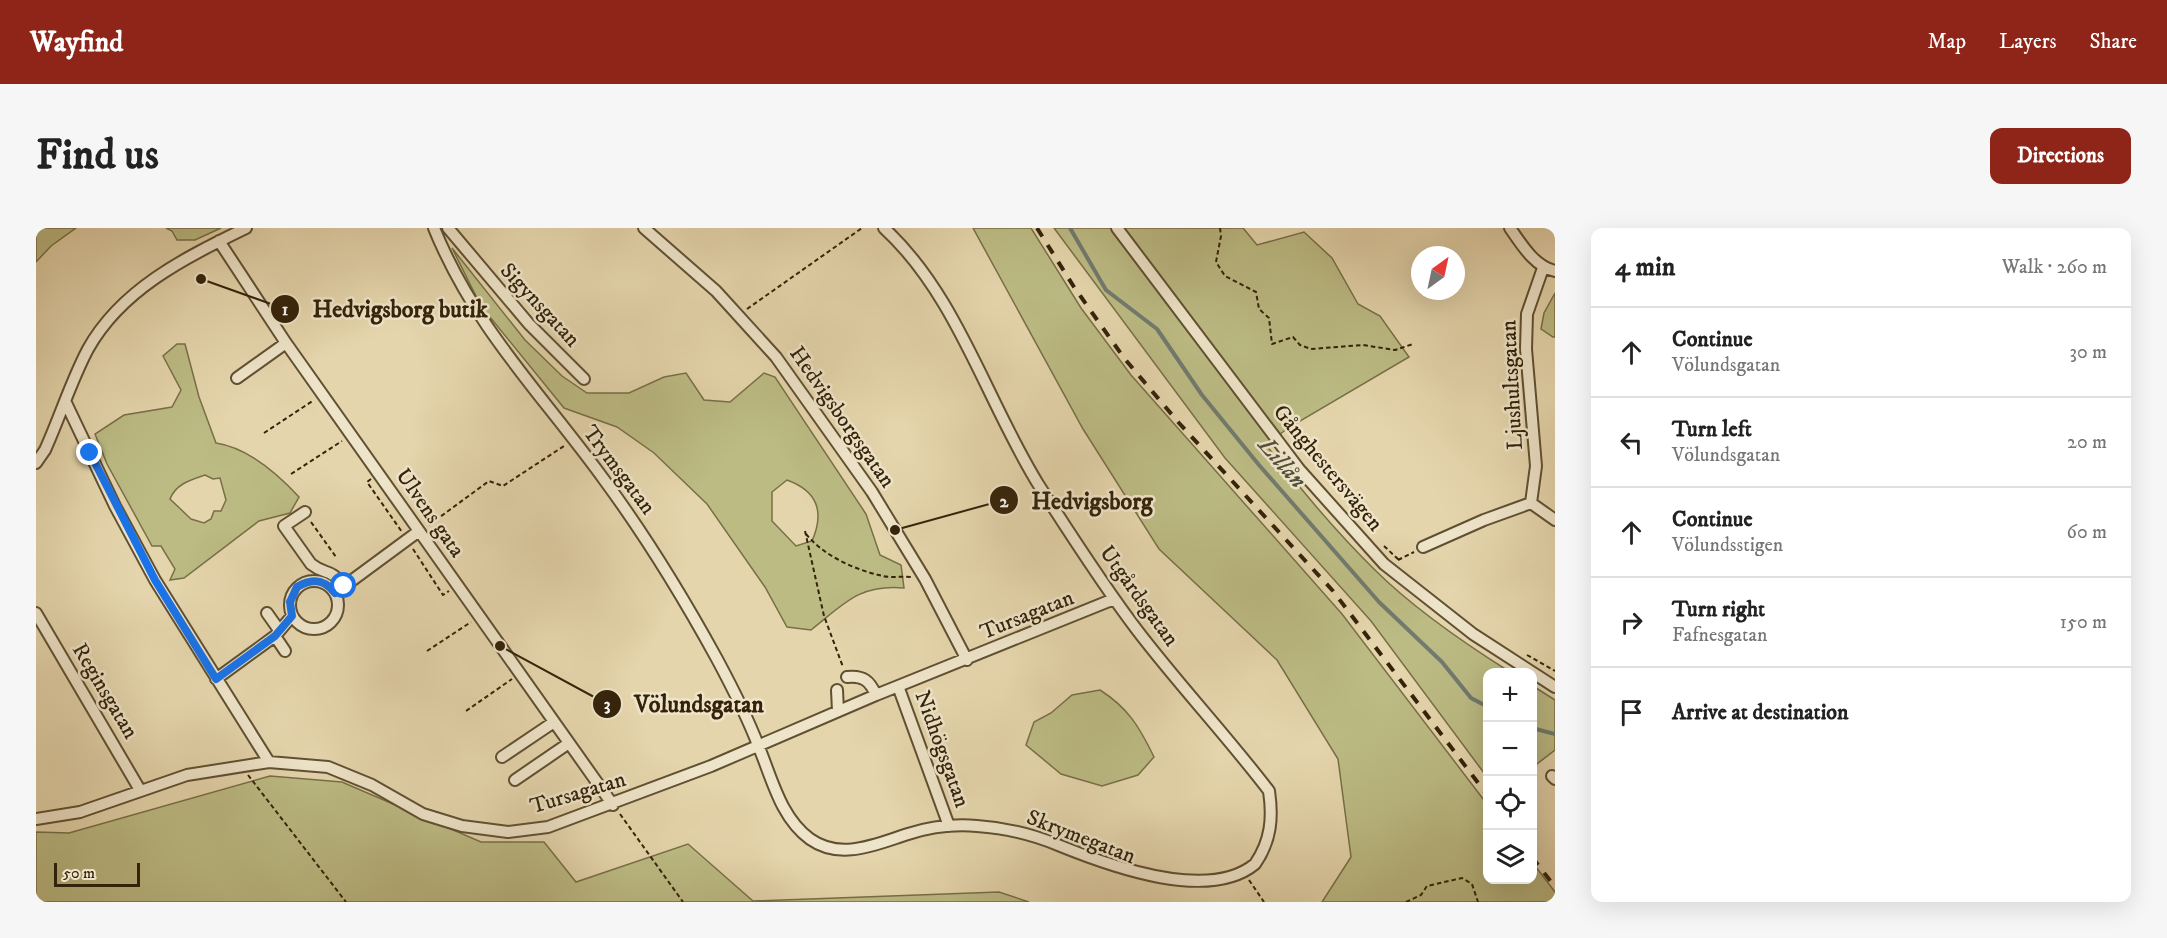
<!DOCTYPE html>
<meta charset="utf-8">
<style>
body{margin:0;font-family:"IM FELL DW Pica",serif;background:#f6f6f6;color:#222}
.controls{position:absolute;right:18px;bottom:18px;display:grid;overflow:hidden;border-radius:12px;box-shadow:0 6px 24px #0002}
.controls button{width:54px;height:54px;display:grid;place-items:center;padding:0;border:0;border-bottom:2px solid #e0e0e0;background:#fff;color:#222;font:30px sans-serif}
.compass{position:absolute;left:1375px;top:18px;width:54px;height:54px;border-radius:50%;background:#fff;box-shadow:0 6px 24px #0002;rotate:33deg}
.scale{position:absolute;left:18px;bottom:15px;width:86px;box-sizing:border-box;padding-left:6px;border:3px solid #34230a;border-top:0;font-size:16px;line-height:21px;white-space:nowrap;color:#34230a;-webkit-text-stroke:4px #eee4c9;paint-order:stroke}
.stop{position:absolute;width:18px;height:18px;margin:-14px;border:4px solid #1a73e8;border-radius:50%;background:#fff}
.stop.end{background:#1a73e8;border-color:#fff;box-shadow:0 2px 6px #0008}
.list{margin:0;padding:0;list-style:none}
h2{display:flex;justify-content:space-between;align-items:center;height:78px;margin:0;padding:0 24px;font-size:26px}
h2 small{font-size:20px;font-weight:400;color:#767676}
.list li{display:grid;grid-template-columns:39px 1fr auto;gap:18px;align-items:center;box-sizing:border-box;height:90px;padding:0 24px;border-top:2px solid #e0e0e0}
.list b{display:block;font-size:22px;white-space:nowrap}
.list p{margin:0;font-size:20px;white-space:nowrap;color:#767676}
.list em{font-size:20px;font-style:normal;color:#767676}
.icon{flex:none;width:33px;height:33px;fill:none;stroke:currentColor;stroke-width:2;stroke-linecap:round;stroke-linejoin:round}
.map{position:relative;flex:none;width:1519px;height:674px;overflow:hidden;border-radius:12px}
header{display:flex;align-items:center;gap:36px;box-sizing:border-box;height:84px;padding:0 30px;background:#8f2418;color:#fff}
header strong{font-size:28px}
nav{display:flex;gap:33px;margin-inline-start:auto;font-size:21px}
.intro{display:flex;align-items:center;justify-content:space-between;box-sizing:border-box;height:144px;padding:0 36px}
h1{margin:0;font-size:42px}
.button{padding:15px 27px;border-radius:12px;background:#8f2418;color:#fff;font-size:21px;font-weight:700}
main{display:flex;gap:36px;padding:0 36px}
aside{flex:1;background:#fff;border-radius:12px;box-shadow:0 6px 24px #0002}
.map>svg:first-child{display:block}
</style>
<header>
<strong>Wayfind</strong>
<nav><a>Map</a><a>Layers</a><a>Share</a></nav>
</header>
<div class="intro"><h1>Find us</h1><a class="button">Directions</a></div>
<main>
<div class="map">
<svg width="1519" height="674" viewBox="0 0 1519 674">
<rect width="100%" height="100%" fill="#e5d5ac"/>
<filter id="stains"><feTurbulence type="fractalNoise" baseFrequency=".00333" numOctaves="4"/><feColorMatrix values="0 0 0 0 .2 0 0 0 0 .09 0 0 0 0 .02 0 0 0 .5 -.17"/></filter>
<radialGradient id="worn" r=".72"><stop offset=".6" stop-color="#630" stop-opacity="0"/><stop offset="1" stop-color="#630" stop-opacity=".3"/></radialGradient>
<path fill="#bcbb84" stroke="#786f47" stroke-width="1.5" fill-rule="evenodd" d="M0,0H40L15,18L0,34Z
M130,0H185L159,12H141L136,3Z
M937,0H995L1045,80L1095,147L1306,386L1451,576L1452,652H1496L1497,635L1519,664V674H1286L1315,629L1302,531L1241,432L1123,321L1047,201Z
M1018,0H1207L1221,17L1268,4L1296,30L1322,76L1344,88L1373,129L1252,200L1230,217C1264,260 1299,303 1339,342C1378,381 1428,415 1474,444L1452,445L1451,549L1335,393L1189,230Z
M416,20L489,112L526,148L551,165H593L628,149L650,145L668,172L694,174L728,145L739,149L830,286L844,327L865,337L868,360C823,356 808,376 775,402L751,399L729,359L671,276L618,225L581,199L528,180L445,78ZM751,252C781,263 789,283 776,313L760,318L736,293V264Z
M1519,65V109H1517L1505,101L1508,85Z
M141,116H149L163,169L180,215C213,220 241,245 263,269L254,285L223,293L148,350L134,352L139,341L125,318H116L71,236L59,206L88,187L136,179L145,162L127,128ZM169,247L177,251L184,250L190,272L185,283H178L175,291L168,295L155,291L134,271C140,256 154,252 169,247Z
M1497,458L1519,472V522L1497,539Z
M1064,462C1092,480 1103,498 1118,529L1102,547L1066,558L1025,546L990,517L998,494L1015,485L1036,467Z
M234,548L306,554L445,614H508L540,654L652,616L717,673L963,664L993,674H0V604L33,605Z"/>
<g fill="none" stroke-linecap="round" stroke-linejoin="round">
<path stroke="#717b6f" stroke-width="4" d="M1034,0L1070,62L1121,101L1166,167L1223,237L1343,374L1406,434L1435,470L1452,479
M1496,500L1519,506"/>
<g stroke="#605032" stroke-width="14">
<path id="minor" d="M398,0C439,101 507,167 569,253C611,310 647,369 681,431C696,459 711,488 722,517C736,550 744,589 774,611C805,633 840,616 872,606C894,599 918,596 941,598C969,600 996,606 1022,617C1076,639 1173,674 1219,636C1235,613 1237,590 1233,563C1191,508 1143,457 1101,402C1066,356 1035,307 1004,259C951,175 922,68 848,0
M412,0L493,96L548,151
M608,0L680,63L740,129L836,264L889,351L931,432
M1081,0L1263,241L1348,336L1437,406L1519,459
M1474,0C1486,17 1498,38 1519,43
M183,13L250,115L577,577
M201,150L250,115
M30,175L79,278L119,352L233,534
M0,235L9,222C24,189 35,153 52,121C86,60 151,29 210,0
M1495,275L1500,238L1490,121L1491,86L1507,40
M1495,275L1519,292
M269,284L248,298L275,336C290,348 293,339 308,358
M1387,319L1448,292L1495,275
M254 377a24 24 0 1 1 48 0a24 24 0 1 1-48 0Z
M303,362L383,303
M0,385L104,562
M231,385L243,402
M239,408L249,423
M811,449C827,447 834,453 840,467
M180,451L239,408L256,388
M862,458L913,598
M801,462L802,483
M466,529L518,494
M1516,548L1519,551
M479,552L533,515
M0,591L44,584L151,547L233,534L292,539L336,557L387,586L426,598L472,604L512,599L675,538L840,467L1078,371"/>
</g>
<path stroke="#34230a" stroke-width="2" stroke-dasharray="4.5 3" stroke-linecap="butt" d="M1184,0L1185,8L1180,34L1189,48L1220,64L1223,81L1233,90L1236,116L1257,109L1264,117L1275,121L1327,117L1359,122L1377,116
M711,81L826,0
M228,205L278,172
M255,246L306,213
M335,251L331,254L366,304
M275,294L300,329
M393,297L453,253L467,258L528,218
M769,303L788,388L807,439
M770,306C788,328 819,342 847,348C855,350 865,348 875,349
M1348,318L1364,333
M377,321L407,367L413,363
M1362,332L1378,324
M391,423L435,394
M1491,427L1519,443
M430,483L476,451
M212,547L310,674
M584,586L647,674
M1213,652L1228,674
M1370,674L1385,667L1391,658L1426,650L1436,656L1442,674"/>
<use href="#minor" stroke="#eee4c9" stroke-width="10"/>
<path stroke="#34230a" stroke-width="4" stroke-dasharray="10 10" stroke-linecap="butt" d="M1001,0L1038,59L1088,130L1143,195L1297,363L1452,568
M1496,629L1519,659"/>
</g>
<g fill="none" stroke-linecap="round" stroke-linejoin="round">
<path stroke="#1a73e8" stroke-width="8" d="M54,225L119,352L180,451L239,408L256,388L254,374L261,359C276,350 288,351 299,365L308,358"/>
</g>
<g text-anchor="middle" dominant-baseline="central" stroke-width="5" stroke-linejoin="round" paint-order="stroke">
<g font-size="22" fill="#34230a" stroke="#eee4c9">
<text transform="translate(504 77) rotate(47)">Sigynsgatan</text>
<text transform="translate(1476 157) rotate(-93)">Ljushultsgatan</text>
<text transform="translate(806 189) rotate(55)">Hedvigsborgsgatan</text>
<text transform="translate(1292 240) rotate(50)">Gånghestersvägen</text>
<text transform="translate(583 242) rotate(53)">Trymsgatan</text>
<text transform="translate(394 285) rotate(55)">Ulvens gata</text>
<text transform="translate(1103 368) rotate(54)">Utgårdsgatan</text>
<text transform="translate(991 387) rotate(-22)">Tursagatan</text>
<text transform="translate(69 463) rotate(59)">Reginsgatan</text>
<text transform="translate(906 521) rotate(70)">Nidhögsgatan</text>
<text transform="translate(542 565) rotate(-17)">Tursagatan</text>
<text transform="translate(1045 609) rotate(21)">Skrymegatan</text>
</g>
<g font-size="24" font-style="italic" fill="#524f3d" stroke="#eee4c9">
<text transform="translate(1246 235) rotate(49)">Lillån</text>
</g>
</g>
<path fill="none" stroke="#34230a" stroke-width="2" d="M165 51L249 81M859 302L968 272M464 418L571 476"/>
<g fill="#34230a" stroke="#eee4c9" stroke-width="2">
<circle cx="165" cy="51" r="6"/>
<circle cx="859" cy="302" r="6"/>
<circle cx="464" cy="418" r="6"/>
<circle cx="249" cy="81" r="15"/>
<circle cx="968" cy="272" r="15"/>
<circle cx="571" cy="476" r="15"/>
</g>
<g font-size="18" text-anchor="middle" font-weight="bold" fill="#fff">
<text x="249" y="87">1</text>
<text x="968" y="279">2</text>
<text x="571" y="482">3</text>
</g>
<g font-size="24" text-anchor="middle" font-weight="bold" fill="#34230a" stroke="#eee4c9" stroke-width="5" stroke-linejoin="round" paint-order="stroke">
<text x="364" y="89">Hedvigsborg butik</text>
<text x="1056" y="281">Hedvigsborg</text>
<text x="663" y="484">Völundsgatan</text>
</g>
<rect width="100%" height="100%" filter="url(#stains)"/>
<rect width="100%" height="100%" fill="url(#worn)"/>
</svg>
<div class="controls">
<button>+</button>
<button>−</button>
<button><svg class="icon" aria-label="locate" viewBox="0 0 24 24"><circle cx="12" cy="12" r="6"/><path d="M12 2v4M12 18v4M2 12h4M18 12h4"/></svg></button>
<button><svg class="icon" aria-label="layers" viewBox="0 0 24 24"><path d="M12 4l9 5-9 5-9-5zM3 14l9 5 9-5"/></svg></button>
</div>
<svg class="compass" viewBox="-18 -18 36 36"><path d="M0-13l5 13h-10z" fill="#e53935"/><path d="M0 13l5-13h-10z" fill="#767676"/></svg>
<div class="scale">50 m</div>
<div class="stop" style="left:308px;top:358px"></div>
<div class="stop end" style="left:54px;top:225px"></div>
</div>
<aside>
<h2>4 min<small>Walk · 260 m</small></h2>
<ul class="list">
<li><svg class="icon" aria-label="ahead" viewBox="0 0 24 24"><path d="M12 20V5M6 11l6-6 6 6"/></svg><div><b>Continue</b><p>Völundsgatan</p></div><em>30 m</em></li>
<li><svg class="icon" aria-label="left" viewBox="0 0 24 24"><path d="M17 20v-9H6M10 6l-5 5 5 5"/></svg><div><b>Turn left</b><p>Völundsgatan</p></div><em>20 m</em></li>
<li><svg class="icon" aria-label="ahead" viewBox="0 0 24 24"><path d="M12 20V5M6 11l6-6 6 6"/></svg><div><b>Continue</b><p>Völundsstigen</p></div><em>60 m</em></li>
<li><svg class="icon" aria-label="right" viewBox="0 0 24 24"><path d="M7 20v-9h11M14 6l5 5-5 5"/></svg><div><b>Turn right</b><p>Fafnesgatan</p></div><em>150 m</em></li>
<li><svg class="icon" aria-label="arrive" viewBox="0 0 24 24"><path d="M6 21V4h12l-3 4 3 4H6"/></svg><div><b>Arrive at destination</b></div></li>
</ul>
</aside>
</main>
